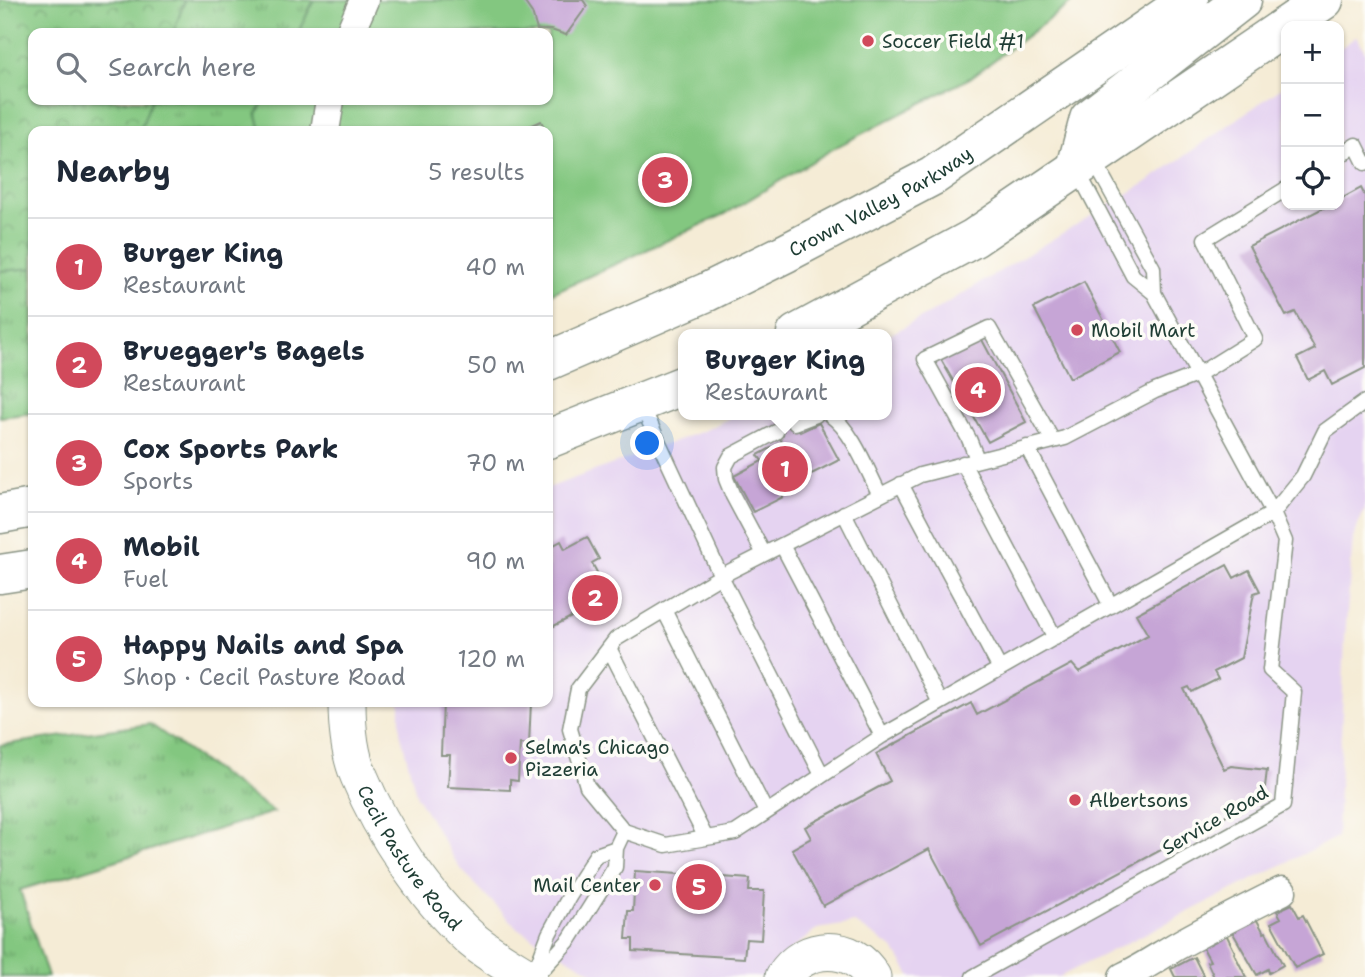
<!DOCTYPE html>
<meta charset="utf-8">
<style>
body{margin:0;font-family:"Shantell Sans",sans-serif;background:#f6f6f7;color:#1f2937}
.controls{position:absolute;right:21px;top:21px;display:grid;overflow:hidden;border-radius:14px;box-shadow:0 2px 5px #0004}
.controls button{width:63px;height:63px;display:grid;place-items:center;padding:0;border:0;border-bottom:2px solid #e0e1e3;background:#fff;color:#1f2937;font:35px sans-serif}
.you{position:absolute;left:648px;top:444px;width:24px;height:24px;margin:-18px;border:5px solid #fff;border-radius:50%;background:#1a73e8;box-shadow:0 0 0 10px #1a73e833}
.badge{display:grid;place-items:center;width:46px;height:46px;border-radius:50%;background:#d1495b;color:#fff;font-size:23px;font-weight:700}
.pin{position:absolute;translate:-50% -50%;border:4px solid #fff;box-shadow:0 2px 7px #0006}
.popup{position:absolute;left:678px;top:329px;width:214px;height:91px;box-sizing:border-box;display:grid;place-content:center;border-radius:14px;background:#fff;filter:drop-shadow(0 2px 5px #0005);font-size:23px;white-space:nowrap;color:#747a83}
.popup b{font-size:26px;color:#1f2937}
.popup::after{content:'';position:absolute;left:50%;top:100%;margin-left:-14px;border:14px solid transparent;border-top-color:#fff}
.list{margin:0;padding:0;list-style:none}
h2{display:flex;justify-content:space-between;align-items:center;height:91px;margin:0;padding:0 28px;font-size:30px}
h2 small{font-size:23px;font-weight:400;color:#747a83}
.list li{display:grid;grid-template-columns:46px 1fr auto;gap:21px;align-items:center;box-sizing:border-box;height:98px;padding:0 28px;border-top:2px solid #e0e1e3}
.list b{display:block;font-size:26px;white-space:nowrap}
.list p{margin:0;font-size:23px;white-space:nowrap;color:#747a83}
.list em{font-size:23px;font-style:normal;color:#747a83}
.icon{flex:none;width:38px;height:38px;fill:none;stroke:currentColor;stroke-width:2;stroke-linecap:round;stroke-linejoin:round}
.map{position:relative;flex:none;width:1365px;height:977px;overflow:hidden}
.search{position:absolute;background:#fff;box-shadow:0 2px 5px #0004;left:28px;top:28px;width:525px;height:77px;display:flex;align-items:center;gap:18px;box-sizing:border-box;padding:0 24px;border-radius:14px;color:#747a83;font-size:26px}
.panel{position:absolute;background:#fff;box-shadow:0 2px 5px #0004;left:28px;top:126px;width:525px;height:581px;border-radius:14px}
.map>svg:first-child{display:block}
</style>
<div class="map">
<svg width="1365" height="977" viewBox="0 0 1365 977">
<defs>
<pattern id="grass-tufts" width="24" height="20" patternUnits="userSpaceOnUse" patternTransform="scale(1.75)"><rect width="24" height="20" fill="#83c780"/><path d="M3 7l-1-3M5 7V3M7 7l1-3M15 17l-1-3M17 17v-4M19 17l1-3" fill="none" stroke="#6ba36a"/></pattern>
<pattern id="park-crowns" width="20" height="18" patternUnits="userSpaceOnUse" patternTransform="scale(1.75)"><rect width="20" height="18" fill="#83c780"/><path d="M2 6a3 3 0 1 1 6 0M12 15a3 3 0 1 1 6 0" fill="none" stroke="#6ba36a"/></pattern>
</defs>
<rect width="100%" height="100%" fill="#fdfcf7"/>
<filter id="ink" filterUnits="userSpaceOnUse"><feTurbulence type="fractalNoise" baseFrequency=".0143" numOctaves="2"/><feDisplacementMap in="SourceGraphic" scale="14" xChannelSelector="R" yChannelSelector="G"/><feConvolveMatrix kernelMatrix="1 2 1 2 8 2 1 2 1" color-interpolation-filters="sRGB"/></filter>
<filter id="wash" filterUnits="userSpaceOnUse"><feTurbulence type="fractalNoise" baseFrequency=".00686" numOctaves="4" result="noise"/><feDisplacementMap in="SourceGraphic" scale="28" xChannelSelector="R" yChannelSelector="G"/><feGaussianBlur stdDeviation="1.57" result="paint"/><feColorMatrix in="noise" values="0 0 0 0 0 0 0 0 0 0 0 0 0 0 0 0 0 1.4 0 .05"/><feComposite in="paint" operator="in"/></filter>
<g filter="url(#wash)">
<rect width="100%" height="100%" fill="#f5ecd6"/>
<path fill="#e5d3f1" d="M1357,36L1365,52V508L1353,538L1345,637L1337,837L1059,977H911L894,949L855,923L817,929L781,958L772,977H601L517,928L459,867L417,797L400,732V702H548V488L708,429L735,415H886L887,336L934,311L1147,182L1286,85V205H1339V49Z"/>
<path fill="url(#grass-tufts)" stroke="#51825a" stroke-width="2" d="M185,0H314L298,33H173Z
M151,100H264L257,114L261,131H140Z
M33,268V413L0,417V271Z
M150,724L274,812L20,890L48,977H0V745Z"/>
<path fill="url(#park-crowns)" stroke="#51825a" stroke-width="2" d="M0,0H185L173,33H33V100H151L140,131H33V268L0,271Z"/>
<path fill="#83c780" stroke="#51825a" stroke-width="2" d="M314,0H1075L970,78L838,146L725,214L548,295V131H261L257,114L264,100H548V33H298Z"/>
<g id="blocks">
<path fill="#c6a5d6" d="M523,0H583L587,6L566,35L551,30H537L532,13Z
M541,121L546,131H519Z
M1361,188L1365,196V368L1332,385L1325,371L1308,380L1297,358L1315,349L1295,312L1286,316L1249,246L1329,205H1339V200Z
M1084,282L1120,352L1070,378L1034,308Z
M980,336L1026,422L988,442L940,358Z
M791,416L800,432L819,423L839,460L780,490L783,497L753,512L734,476L762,461L758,455L782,442L773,426Z
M587,537L599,559L592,563L610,597L548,629V548L561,541L565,549Z
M1227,565L1234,578L1249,570L1260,591L1254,593L1241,658L1214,672L1218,679L1192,692L1189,687L1184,689L1224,769L1231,766L1267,770L1264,795L981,946L929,849L823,906L792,849L811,838L805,827L890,781L876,754L971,703L977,715L1072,664L1079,672L1148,635L1136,614Z
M443,702H531L529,745L520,744L518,781L510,780V790L448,787L450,755H441Z
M635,871L750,879L749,891H764L761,940L746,939L744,958L633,951V939H626L628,911H633Z
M1292,904L1299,917L1303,915L1323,954L1295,968L1271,923L1281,918L1277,911Z
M1254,915L1264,933L1266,932L1283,965L1269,973L1268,969L1257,975L1230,928Z
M1224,930L1235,952L1234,953L1246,977H1214L1207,962L1210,961L1200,942Z
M1194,957L1204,977H1175L1171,969Z"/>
</g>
</g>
<g filter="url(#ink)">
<use href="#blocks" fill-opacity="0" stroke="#8a9485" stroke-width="2"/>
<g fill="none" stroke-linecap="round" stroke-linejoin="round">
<g stroke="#8a9485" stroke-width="17">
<path id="service" d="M1339,156L1356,145L1365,163
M1093,159L1153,268L1154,293
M1286,189L1205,239L1255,339L1199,374L1155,391L1065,438L920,475L721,576L616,639L578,689L570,729L587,786L624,831L666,845L735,833L882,736L1273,513L1303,476L1325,431L1365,402
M641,404L721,576L822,775
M830,415C853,431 867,470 880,495
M795,423L816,415
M1027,447L1111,606
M977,459L969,439L925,359L989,328L1053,441
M963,463L1055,638
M901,484L1000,669
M844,513L940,703
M782,545L882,736
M764,554L733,496L726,479L725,467L731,456L776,432
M664,610L766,812
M609,648L706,838
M535,971L549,934L569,897L596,855L616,848
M535,977L570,939L615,867L616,848L624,831
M973,977L1283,805L1294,692L1270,670L1285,541L1273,513L1154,293L1133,276L1077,170"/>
</g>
<g stroke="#8a9485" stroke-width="31">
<path id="minor" d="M350,33L364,0
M325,131L330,100
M1123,977C1142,968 1158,957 1175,947C1210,927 1246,909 1282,891"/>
</g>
<g stroke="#8a9485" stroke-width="39">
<g id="tertiary">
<path id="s1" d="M347,702C347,726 349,753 359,776C382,832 425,897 470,938C487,953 509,965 528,977"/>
<path d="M784,977C803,944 853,942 872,977"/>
</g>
</g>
<g stroke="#8a9485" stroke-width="41">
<g id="primary">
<path d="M1076,168L1089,119L1242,0"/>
<path d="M796,334L974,238L1324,0"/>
<path id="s2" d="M548,361L707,292L786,253L933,176L1189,0"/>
<path d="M548,439L684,385"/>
<path d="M0,514L33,508"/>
<path d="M0,574L33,569"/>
</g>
</g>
<use href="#service" stroke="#fff" stroke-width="14"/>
<use href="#minor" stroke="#fff" stroke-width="28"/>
<use href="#tertiary" stroke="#fff" stroke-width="37"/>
<use href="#primary" stroke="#fff" stroke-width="38"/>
</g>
</g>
<g fill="#d1495b" stroke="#fdfcf7" stroke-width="2.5">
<circle cx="868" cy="41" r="7"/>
<circle cx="1077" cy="330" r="7"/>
<circle cx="511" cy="758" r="7"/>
<circle cx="1075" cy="800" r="7"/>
<circle cx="655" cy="885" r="7"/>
</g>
<g text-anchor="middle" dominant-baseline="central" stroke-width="7" stroke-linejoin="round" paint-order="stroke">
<g font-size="19" fill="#1f3d34" stroke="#fdfcf7" text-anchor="start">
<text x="882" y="41">Soccer Field #1</text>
<text x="1091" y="330">Mobil Mart</text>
<text x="525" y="747">Selma's Chicago<tspan x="525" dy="22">Pizzeria</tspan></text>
<text x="1089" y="800">Albertsons</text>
<text x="641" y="885" text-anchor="end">Mail Center</text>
</g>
<g font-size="19" fill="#1f3d34" stroke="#fdfcf7">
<text stroke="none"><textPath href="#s2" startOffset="369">Crown Valley Parkway</textPath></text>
<text transform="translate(1215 820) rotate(-30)">Service Road</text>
<text stroke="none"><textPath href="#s1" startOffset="172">Cecil Pasture Road</textPath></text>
</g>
</g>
</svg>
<div class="controls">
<button>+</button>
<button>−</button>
<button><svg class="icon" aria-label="locate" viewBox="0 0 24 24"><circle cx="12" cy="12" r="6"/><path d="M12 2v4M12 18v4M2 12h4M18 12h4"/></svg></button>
</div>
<div class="you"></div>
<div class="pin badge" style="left:785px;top:469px">1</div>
<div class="popup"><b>Burger King</b>Restaurant</div>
<div class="pin badge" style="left:595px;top:598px">2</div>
<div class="pin badge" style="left:665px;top:180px">3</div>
<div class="pin badge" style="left:978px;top:390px">4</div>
<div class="pin badge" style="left:699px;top:887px">5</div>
<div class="search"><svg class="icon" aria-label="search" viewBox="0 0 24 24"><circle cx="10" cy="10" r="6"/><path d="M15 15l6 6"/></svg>Search here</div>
<section class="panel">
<h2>Nearby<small>5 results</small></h2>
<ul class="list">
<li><span class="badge">1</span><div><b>Burger King</b><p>Restaurant</p></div><em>40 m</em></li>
<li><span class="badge">2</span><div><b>Bruegger's Bagels</b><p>Restaurant</p></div><em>50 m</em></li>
<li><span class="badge">3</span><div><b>Cox Sports Park</b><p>Sports</p></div><em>70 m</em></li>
<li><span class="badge">4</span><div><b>Mobil</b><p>Fuel</p></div><em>90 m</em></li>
<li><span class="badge">5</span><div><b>Happy Nails and Spa</b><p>Shop · Cecil Pasture Road</p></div><em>120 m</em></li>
</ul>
</section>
</div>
